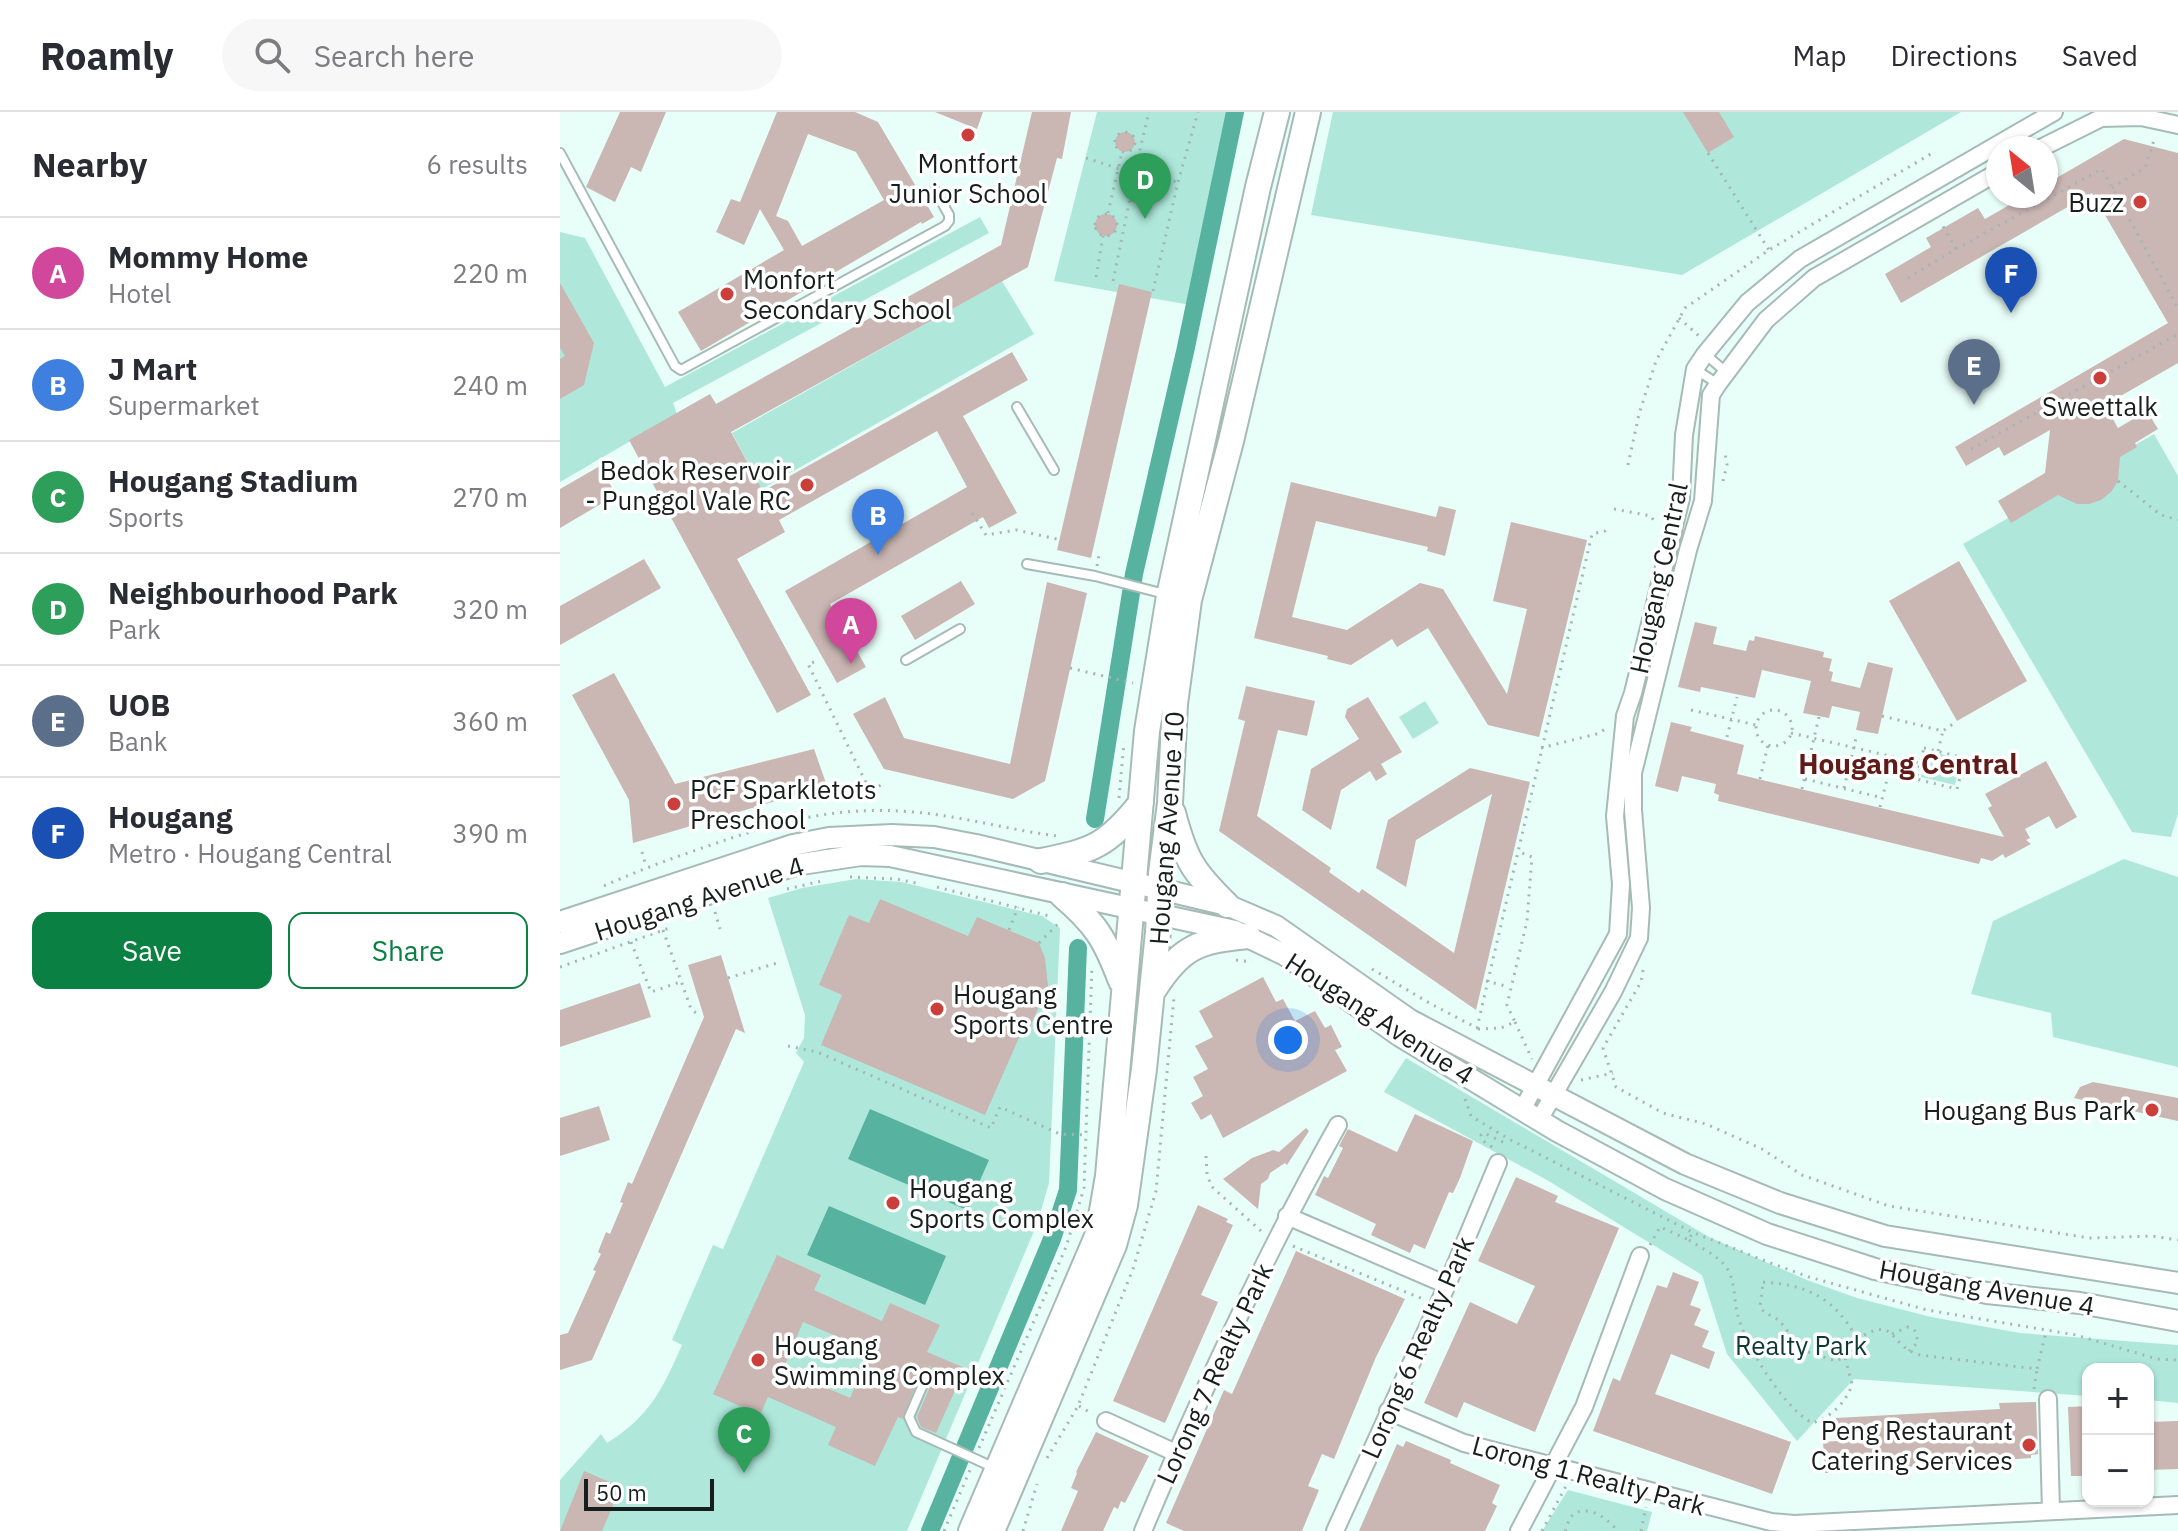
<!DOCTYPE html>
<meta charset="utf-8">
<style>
body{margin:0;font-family:"IBM Plex Sans",sans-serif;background:#f7f7f7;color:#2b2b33}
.controls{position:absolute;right:24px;bottom:24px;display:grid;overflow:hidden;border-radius:16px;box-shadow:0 2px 6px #0004}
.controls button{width:72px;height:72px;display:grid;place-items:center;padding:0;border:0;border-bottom:2px solid #e1e1e2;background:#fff;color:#2b2b33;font:40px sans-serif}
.compass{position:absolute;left:1426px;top:24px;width:72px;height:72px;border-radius:50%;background:#fff;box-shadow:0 2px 6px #0004;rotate:330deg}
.scale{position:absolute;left:24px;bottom:20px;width:130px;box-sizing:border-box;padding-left:8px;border:4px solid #171f1d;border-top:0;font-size:22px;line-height:28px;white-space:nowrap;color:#171f1d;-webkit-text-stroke:6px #fff;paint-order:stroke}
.you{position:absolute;left:728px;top:928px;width:28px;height:28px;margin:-20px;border:6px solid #fff;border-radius:50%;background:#1a73e8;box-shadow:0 0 0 12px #1a73e833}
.badge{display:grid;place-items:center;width:52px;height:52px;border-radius:50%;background:#0b8043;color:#fff;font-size:26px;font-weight:700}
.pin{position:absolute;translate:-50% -66px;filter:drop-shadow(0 2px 4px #0008)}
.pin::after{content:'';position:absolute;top:42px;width:28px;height:24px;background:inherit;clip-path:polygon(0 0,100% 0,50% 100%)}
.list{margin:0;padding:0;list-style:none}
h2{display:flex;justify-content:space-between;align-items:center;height:104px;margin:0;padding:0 32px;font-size:34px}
h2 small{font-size:26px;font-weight:400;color:#7c7c81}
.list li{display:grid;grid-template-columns:52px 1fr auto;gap:24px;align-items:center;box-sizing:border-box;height:112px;padding:0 32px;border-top:2px solid #e1e1e2}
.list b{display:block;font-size:30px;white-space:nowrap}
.list p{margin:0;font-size:26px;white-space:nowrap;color:#7c7c81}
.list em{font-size:26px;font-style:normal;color:#7c7c81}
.actions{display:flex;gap:16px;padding:24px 32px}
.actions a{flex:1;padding:18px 0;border:2px solid #0b8043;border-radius:16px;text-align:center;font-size:28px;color:#0b8043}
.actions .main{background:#0b8043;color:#fff}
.icon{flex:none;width:44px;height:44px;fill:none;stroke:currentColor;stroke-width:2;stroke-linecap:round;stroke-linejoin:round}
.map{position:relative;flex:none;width:1618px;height:1419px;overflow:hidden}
header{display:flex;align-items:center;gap:48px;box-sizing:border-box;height:112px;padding:0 40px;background:#fff;border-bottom:2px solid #e1e1e2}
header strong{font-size:38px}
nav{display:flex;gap:44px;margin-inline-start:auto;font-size:28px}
.search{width:560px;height:72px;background:#f7f7f7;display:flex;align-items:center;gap:20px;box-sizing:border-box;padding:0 28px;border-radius:44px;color:#7c7c81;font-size:30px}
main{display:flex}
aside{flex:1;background:#fff}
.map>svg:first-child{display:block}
</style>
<header>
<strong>Roamly</strong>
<div class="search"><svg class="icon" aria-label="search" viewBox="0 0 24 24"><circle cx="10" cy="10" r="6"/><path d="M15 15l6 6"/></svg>Search here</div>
<nav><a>Map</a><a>Directions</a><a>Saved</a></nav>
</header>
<main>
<aside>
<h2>Nearby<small>6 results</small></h2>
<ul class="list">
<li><span class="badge" style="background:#d1479c">A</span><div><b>Mommy Home</b><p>Hotel</p></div><em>220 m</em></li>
<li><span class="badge" style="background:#3f7fe0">B</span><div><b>J Mart</b><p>Supermarket</p></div><em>240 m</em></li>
<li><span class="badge" style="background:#2e9e5b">C</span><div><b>Hougang Stadium</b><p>Sports</p></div><em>270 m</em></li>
<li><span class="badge" style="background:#2e9e5b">D</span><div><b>Neighbourhood Park</b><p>Park</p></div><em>320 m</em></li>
<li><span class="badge" style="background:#5c6f8a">E</span><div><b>UOB</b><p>Bank</p></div><em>360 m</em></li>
<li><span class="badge" style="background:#1a4fb4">F</span><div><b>Hougang</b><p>Metro · Hougang Central</p></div><em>390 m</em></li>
</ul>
<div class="actions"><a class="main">Save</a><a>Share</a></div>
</aside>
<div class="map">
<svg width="1618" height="1419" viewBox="0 0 1618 1419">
<rect width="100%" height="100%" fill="#e8fef8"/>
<path fill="#afe8db" d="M537,0H682L642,195L494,169Z
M773,0H1401L1122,163L751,103Z
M420,105L429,121L113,291L117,302L0,370V120L25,126L105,275Z
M442,169L474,222L202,377L172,321Z
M1594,322L1618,364V702L1611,725L1572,720L1403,432Z
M865,589L879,611L853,627L839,605Z
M1368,639L1401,647L1395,673L1361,665Z
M1564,747L1618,765V955L1493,925L1491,901L1411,882L1433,809Z
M296,767L341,770L482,804L500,816L489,1071L477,1112L347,1419H0V1368L41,1322L47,1331C90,1304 102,1278 122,1233L112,1228L153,1133L163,1137L244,950L236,941L244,926L245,903L208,786L242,776Z
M846,946L1149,1125L1247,1168L1297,1186L1371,1205L1460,1221L1618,1233V1291L1588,1288V1257H1528V1284L1294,1267L1237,1329L1167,1242L1142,1163L987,1068L824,980Z
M1008,1378L1092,1400L1087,1419H982Z"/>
<path fill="#57b2a0" d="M310,997L429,1048L407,1098L288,1047Z
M269,1094L386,1144L365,1193L247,1143Z"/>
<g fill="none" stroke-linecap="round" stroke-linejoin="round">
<path stroke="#57b2a0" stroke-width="18" d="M535,707L574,462L625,240L675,0
M370,1419L492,1127L508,1078L518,836"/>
</g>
<path fill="#cab6b3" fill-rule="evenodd" d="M60,0H106L81,60L71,55L55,90L26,75Z
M217,0H295L318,10L374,105L362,112L361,110L141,239L118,200L224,138L200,97L184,133L156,120L171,87L180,90ZM248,22L296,40L324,88L242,134L228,109L216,104Z
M375,0H423L417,17Z
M472,0H511L502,47L497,46L468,155L171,320L203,379L452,240L468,268L403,304L457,401L429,416L423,405L270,492L306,555L277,571L225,479L407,375L377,319L219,408L225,420L177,447L251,583L217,601L69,328L150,282L156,292L441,133Z
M1123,0H1159L1174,25L1148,41Z
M555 30a10 10 0 1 1 20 0a10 10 0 1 1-20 0Z
M1564,27L1618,41V251L1545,293L1558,316L1587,299L1598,317L1575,331L1577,335L1560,345L1558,369L1551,380L1541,388L1529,392H1517L1498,383L1451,411L1438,389L1485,361L1490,318L1444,344L1439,335L1406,354L1395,335L1608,211L1532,81L1341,191L1325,162L1371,135L1366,126L1418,96L1425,107L1465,84H1486V72Z
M535 113a11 11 0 1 1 22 0a11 11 0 1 1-22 0Z
M0,171L34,231L24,273L0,287V247L5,244L0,236Z
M559,172L592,180L531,446L497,438Z
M40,354L56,383L0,416V377Z
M731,370L876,405L879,394L896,398L885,444L867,439L868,435L756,409L732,505L787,518L860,471L883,477L947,582L967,497L933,489L951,410L1027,428L979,625L928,613L868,516L837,535L832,527L791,553L767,547L768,544L694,526Z
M84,447L101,476L0,533V494Z
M1399,449L1467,569L1397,609L1329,489Z
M401,469L415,492L355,528L341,504Z
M487,470L527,481L485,669L453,687L324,657L293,602L325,585L344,626L450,652Z
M1135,510L1157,515L1153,532L1186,539L1189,528L1194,529L1195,524L1264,540L1263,545L1272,547L1269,559L1273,560L1271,569L1300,576L1308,550L1333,556L1318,622L1296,618L1300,600L1272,594L1269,606L1243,601L1251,569L1202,558L1195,586L1141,575L1140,580L1118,575Z
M54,561L115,672L254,637L267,674L73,731L69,688L12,583Z
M686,574L755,589L747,624L718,618L697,704L771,756L769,760L799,781L802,777L894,841L932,682L856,728L846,775L816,756L828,708L910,656L970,670L916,898L659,719L685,609L678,607Z
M808,585L842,640L821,652L827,662L816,669L810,659L781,678L771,718L742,698L751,657L799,627L785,605L787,597Z
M1111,610L1132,615L1130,619L1184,633L1177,662L1444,725L1428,696L1432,694L1425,682L1486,649L1517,705L1496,717L1489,704L1465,717L1470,726L1466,728L1471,732L1445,746L1443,742L1432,749L1421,746L1419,752L1158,689L1159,683L1154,681L1156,672L1122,664L1118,680L1095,674Z
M320,787L408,824L417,805L479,831L485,846L488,874L470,915L465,912L425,1003L261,933L282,883L259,873L289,803L309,811Z
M161,843L185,921L176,917L32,1248L0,1258V1223L8,1221L36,1159L33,1158L41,1142L38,1140L46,1120L50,1122L63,1091L60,1090L68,1070L72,1072L144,905L128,853Z
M703,865L716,890L723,887L735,909L755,899L765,916L771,913L782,935L775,938L787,959L663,1026L651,1002L641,1008L631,991L643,984L633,965L648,957L635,934L653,925L639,899Z
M80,871L91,905L0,935V898Z
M1533,970L1618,986V1009L1514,986L1520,975Z
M39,994L50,1028L0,1044V1006Z
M855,1002L913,1029L900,1066L893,1081L889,1080L865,1137L854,1132L850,1141L811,1123L816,1112L755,1083L764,1064L768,1066L783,1036L779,1034L788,1017L837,1040Z
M746,1016L749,1019L727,1053L725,1051L710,1061L708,1067L701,1072L698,1097L663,1067L692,1046L713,1038L719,1040Z
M956,1065L998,1084L995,1090L1059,1116L975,1320L904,1290L897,1306L864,1291L910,1190L957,1212L975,1174L918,1149Z
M638,1093L668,1107L666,1110L673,1113L641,1183L658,1190L605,1311L553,1289Z
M736,1139L845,1187L816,1245L774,1347L762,1342L748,1374L759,1378L742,1419H624L606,1411L664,1278L672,1282Z
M217,1143L261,1163L254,1178L322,1209L330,1191L380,1213L367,1240L405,1256L376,1321L361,1315L357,1305L375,1263L374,1258L370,1254L362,1258L342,1307L338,1305L315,1354L268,1333L276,1315L208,1285L200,1303L153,1282ZM243,1210L311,1239L290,1286L223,1257Z
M1113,1160L1139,1170L1130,1193L1141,1197L1134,1213L1149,1219L1142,1235L1155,1240L1149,1257L1111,1242L1095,1282L1231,1330L1212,1382L1033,1319L1053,1266L1060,1269L1097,1173L1107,1176Z
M1476,1290L1478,1342L1471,1343V1346L1265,1361L1263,1330L1277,1329L1276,1306L1440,1297L1439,1291Z
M1528,1294V1364H1511L1508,1295Z
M1618,1309V1357L1588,1358V1310Z
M536,1320L589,1344L565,1391L561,1389L558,1397L554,1395L543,1419H501L518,1379L511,1376L517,1361L516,1360Z
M846,1329L891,1348L890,1351L940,1373L932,1391L937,1394L925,1419H799L837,1332L843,1335Z
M24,1359L61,1375L42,1419H0Z"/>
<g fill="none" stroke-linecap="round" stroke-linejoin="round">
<g stroke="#a6bbb6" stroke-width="12">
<path id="service" d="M0,41L115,254L121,258L385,114L389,109V103L375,78
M1145,242L1166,260
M1135,257L1158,272
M457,295L494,358
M467,452L535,464L605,482
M346,548L400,517
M368,1261L349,1305L356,1320L435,1356"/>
</g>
<g stroke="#a6bbb6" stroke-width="20">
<path id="minor" d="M1481,36L1541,6L1581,5L1618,13
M962,998L1058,822L1061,772L1055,704L1065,604L1073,581L1121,386L1124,323L1135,257L1145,242L1187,191L1240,147L1494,0
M979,1008L1053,880L1079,826L1081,796L1073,698V661L1128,438L1143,389L1151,283L1158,272L1206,208L1254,166L1438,60
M727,1104L887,1173
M1488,1287L1491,1399
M828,1299L904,1331L1211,1410L1234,1412L1618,1393
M546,1309L616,1341
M583,1419C641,1281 704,1144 778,1013
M775,1419L887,1173L938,1051
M959,1419L1024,1295L1080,1144"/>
</g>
<g stroke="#a6bbb6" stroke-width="24">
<path id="tertiary" d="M0,810L233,733L269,726L332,723L374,725L416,733L667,793L716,814L850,908L1125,1052L1220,1091L1325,1124L1618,1171
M0,831L235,753L301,743L330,744L675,819L725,843L840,924L997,1019L1105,1077L1207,1122L1315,1157L1427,1181L1520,1191L1618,1209"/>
</g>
<g stroke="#a6bbb6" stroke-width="28">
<path id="secondary" d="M613,701C625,747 633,760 667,793
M481,749C533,739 548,733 581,691
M502,783C536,812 545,827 561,869
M595,876C622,834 639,829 688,824
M411,1419L538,1122L548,1064L587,619L609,484L698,75L717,0
M432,1419L554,1133L565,1093L584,957L598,820L601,761L610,691L615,592L629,488L671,329L748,0"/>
</g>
<path stroke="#a5b6b1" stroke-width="3" stroke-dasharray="2 6" stroke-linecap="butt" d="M555 30a10 10 0 1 1 20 0a10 10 0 1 1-20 0Z
M1148,41L1209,138
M526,46L566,59L569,70L573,72L579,70C583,63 582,60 576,54L566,59
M576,54L589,0
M582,64L618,70
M1552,76L1585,56L1595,25
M548,101L562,40
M535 113a11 11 0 1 1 22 0a11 11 0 1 1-22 0Z
M1396,137L1542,57L1618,196
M536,165L543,124
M1348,166L1396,137L1381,111
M553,169L573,72
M593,179L618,70L638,0
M1119,206L1140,225
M1411,337L1618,222
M1068,353L1079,302L1096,249L1125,196L1209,138L1374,40
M1163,369L1167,353L1165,341
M1558,369L1601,403L1618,408
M1054,397L1091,404L1096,413
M412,401L426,423L456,418L497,427
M537,454L539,443
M254,550L248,552L310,679
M510,556L573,571
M1131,598L1196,613
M1196 616a18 18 0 1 1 36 0a18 18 0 1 1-36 0Z
M1322,604L1383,619L1397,609
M1231,621L1360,651
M1167,625L1177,585
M981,636L1040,621L1046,616
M1364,636L1405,646L1397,677L1356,667Z
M1378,639L1383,619
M1200,667L1208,633
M1245,667L1323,686
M1284,676L1297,622
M1242,677L1259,605
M275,682L298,687L321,673
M559,686L564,630
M1320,695L1333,644
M82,740L86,754
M290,765L336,767L361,772
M44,774C77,759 110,747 145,735C217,710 277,693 353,700C402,704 449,718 497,724
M377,775L493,805
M227,777L262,769
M155,800L160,817
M103,818L131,897L140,904
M449,818L458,795
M71,830L91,880L123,869
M479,831L500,810
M676,848L692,850
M0,855L109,816
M812,857L871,892L917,916L1032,422L1045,419L1049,415
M1083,858L1081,870L1043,936L1056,975L1103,1001L1146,1012L1202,1037L1242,1063L1329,1094L1529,1126L1592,1124L1618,1128
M168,866L217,851
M926,869L949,875
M955,910L972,947
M918,917L941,916L955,910L947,893L967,809L972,745L957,739
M228,934L257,940L431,1016L440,995L500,1022L528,1023
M1021,968L1053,961
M905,987L911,1004L947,1026L1132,1120L1208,1150L1249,1165L1367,1198L1516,1223L1597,1247L1618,1248
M932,1035L922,1028L921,1023L924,1021L945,1031
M646,1044L647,1061L651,1074L701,1119
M1129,1128C1142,1137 1160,1144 1168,1158C1175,1171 1174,1186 1177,1200C1184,1232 1223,1295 1252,1311C1270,1306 1287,1290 1292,1272L1285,1246
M1090,1133L1100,1115L1129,1128L1132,1121
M733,1134L863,1187
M1203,1170C1248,1173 1275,1186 1297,1227L1291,1242L1276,1249L1242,1238L1219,1208L1204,1200L1200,1195Z
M1332,1222L1348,1215L1355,1219L1358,1230L1349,1239
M1297,1227C1339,1202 1326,1233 1360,1243L1477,1257L1486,1220
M1474,1277L1477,1257
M519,1294L533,1302
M419,1336L506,1135L524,1076L532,853
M487,1346L518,1294L573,1157L596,1079L614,885
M384,1419L410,1358
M463,1419L477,1372
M982,1419L1006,1374
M1005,1419C1006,1418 1009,1407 1010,1406C1023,1389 1049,1406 1057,1419
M1081,1419L1086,1395"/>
<use href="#service" stroke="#fff" stroke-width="8"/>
<use href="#minor" stroke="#fff" stroke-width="16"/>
<use href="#tertiary" stroke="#fff" stroke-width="20"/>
<use href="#secondary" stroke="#fff" stroke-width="24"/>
</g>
<g fill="#cc3e39" stroke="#fff" stroke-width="3">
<circle cx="408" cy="23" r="8"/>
<circle cx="1580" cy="90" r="8"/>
<circle cx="167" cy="182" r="8"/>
<circle cx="1540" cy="266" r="8"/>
<circle cx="247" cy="373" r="8"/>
<circle cx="114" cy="692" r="8"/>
<circle cx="377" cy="897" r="8"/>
<circle cx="1592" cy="998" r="8"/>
<circle cx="333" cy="1091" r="8"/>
<circle cx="198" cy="1248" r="8"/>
<circle cx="1469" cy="1333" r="8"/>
</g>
<g text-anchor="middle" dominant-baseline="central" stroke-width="7" stroke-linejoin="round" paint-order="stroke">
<g font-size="26" fill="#171f1d" stroke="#fff" text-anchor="start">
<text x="408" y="51" text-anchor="middle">Montfort<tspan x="408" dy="30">Junior School</tspan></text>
<text x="1564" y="90" text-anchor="end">Buzz</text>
<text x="183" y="167">Monfort<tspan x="183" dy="30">Secondary School</tspan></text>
<text x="1540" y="294" text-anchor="middle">Sweettalk</text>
<text x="231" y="358" text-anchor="end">Bedok Reservoir<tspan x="231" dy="30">- Punggol Vale RC</tspan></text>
<text x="130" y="677">PCF Sparkletots<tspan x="130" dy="30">Preschool</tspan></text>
<text x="393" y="882">Hougang<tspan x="393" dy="30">Sports Centre</tspan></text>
<text x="1576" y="998" text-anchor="end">Hougang Bus Park</text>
<text x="349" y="1076">Hougang<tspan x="349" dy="30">Sports Complex</tspan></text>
<text x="214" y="1233">Hougang<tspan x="214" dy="30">Swimming Complex</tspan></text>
<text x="1453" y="1318" text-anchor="end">Peng Restaurant<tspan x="1453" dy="30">Catering Services</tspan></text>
</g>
<g font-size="26" fill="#171f1d" stroke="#fff">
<text transform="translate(1098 466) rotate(-78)">Hougang Central</text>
<text transform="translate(606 716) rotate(-86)">Hougang Avenue 10</text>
<text transform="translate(139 786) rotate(-18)">Hougang Avenue 4</text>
<text transform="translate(820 906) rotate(33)">Hougang Avenue 4</text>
<text transform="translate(1427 1175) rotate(10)">Hougang Avenue 4</text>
<text transform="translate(857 1235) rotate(-66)">Lorong 6 Realty Park</text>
<text transform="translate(654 1261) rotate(-65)">Lorong 7 Realty Park</text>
<text transform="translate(1029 1363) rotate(15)">Lorong 1 Realty Park</text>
</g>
<g font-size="26" fill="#0e3932" stroke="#fff">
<text x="1241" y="1233">Realty Park</text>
</g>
<g font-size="28" font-weight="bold" fill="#601b18" stroke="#fff">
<text x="1348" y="651">Hougang Central</text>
</g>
</g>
</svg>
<div class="controls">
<button>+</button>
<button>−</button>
</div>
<svg class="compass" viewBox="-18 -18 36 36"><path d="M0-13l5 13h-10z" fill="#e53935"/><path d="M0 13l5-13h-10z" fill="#7c7c81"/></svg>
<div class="scale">50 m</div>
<div class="you"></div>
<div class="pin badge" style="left:291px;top:552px;background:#d1479c">A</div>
<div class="pin badge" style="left:318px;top:443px;background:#3f7fe0">B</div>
<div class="pin badge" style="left:184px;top:1361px;background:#2e9e5b">C</div>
<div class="pin badge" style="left:585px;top:107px;background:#2e9e5b">D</div>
<div class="pin badge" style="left:1414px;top:293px;background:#5c6f8a">E</div>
<div class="pin badge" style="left:1451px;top:201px;background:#1a4fb4">F</div>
</div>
</main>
